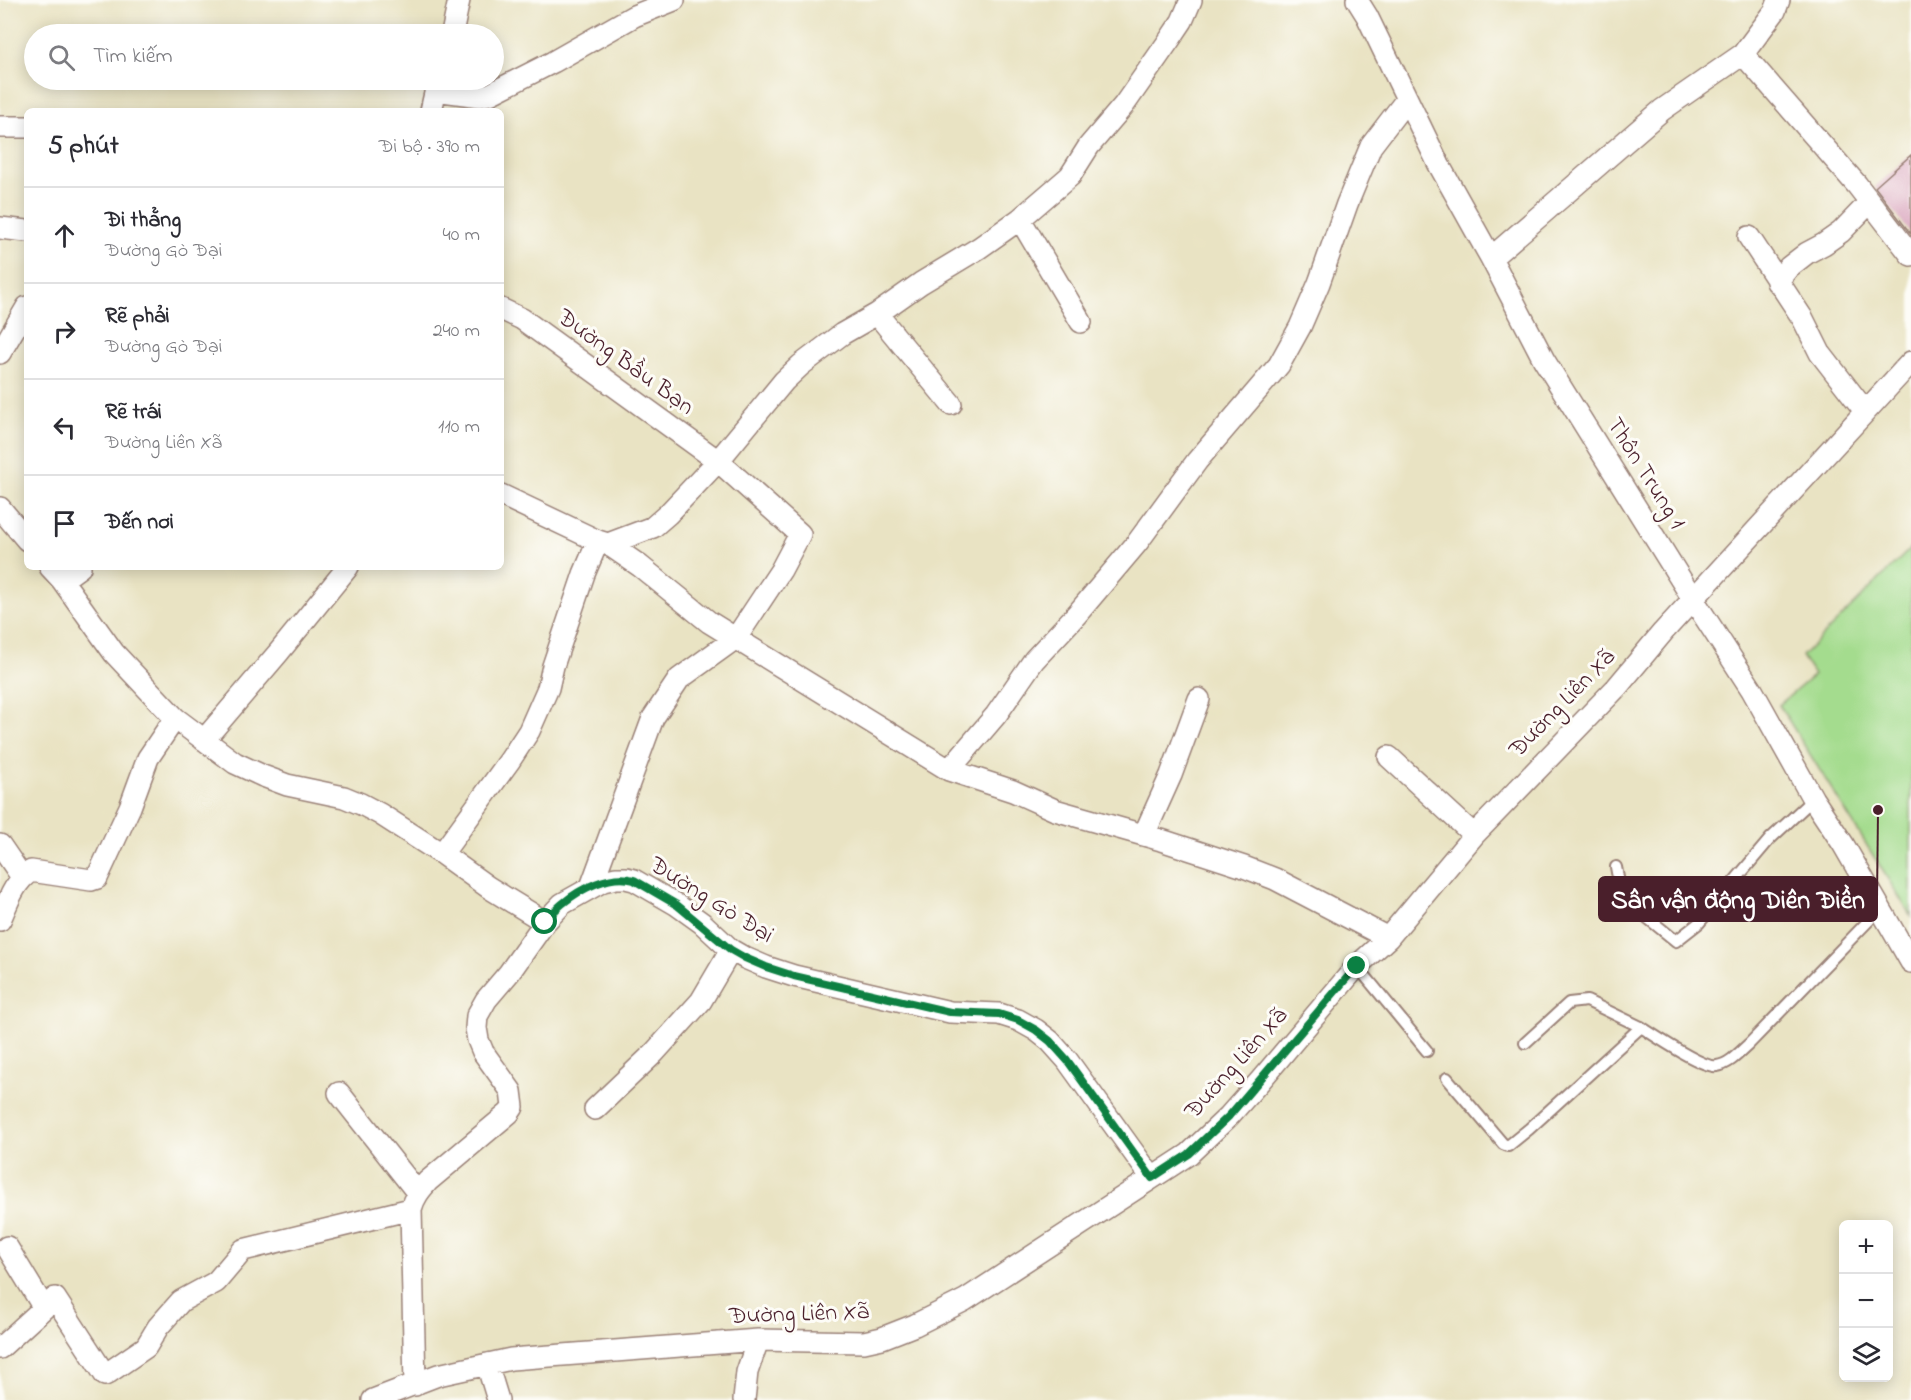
<!DOCTYPE html>
<html lang="vi">
<meta charset="utf-8">
<style>
body{margin:0;font-family:"Indie Flower",sans-serif;background:#f2f2f3;color:#2b2b33}
.controls{position:absolute;right:18px;bottom:18px;display:grid;overflow:hidden;border-radius:9px;box-shadow:0 3px 15px #0003}
.controls button{width:54px;height:54px;display:grid;place-items:center;padding:0;border:0;border-bottom:2px solid #e1e1e2;background:#fff;color:#2b2b33;font:30px sans-serif}
.stop{position:absolute;width:18px;height:18px;margin:-14px;border:4px solid #0b8043;border-radius:50%;background:#fff}
.stop.end{background:#0b8043;border-color:#fff;box-shadow:0 2px 6px #0008}
.list{margin:0;padding:0;list-style:none}
h2{display:flex;justify-content:space-between;align-items:center;height:78px;margin:0;padding:0 24px;font-size:26px}
h2 small{font-size:20px;font-weight:400;color:#7c7c81}
.list li{display:grid;grid-template-columns:39px 1fr auto;gap:18px;align-items:center;box-sizing:border-box;height:96px;padding:0 24px;border-top:2px solid #e1e1e2}
.list b{display:block;font-size:22px;white-space:nowrap}
.list p{margin:0;font-size:20px;white-space:nowrap;color:#7c7c81}
.list em{font-size:20px;font-style:normal;color:#7c7c81}
.icon{flex:none;width:33px;height:33px;fill:none;stroke:currentColor;stroke-width:2;stroke-linecap:round;stroke-linejoin:round}
.map{position:relative;flex:none;width:1911px;height:1400px;overflow:hidden}
.search{position:absolute;background:#fff;box-shadow:0 3px 15px #0003;left:24px;top:24px;width:480px;height:66px;display:flex;align-items:center;gap:15px;box-sizing:border-box;padding:0 21px;border-radius:33px;color:#7c7c81;font-size:22px}
.panel{position:absolute;background:#fff;box-shadow:0 3px 15px #0003;left:24px;top:108px;width:480px;height:462px;border-radius:9px}
.map>svg:first-child{display:block}
</style>
<div class="map">
<svg width="1911" height="1400" viewBox="0 0 1911 1400">
<rect width="100%" height="100%" fill="#fdfcf7"/>
<filter id="ink" filterUnits="userSpaceOnUse"><feTurbulence type="fractalNoise" baseFrequency=".0167" numOctaves="2"/><feDisplacementMap in="SourceGraphic" scale="12" xChannelSelector="R" yChannelSelector="G"/><feConvolveMatrix kernelMatrix="1 2 1 2 8 2 1 2 1" color-interpolation-filters="sRGB"/></filter>
<filter id="wash" filterUnits="userSpaceOnUse"><feTurbulence type="fractalNoise" baseFrequency=".008" numOctaves="4" result="noise"/><feDisplacementMap in="SourceGraphic" scale="24" xChannelSelector="R" yChannelSelector="G"/><feGaussianBlur stdDeviation="1.35" result="paint"/><feColorMatrix in="noise" values="0 0 0 0 0 0 0 0 0 0 0 0 0 0 0 0 0 1.4 0 .05"/><feComposite in="paint" operator="in"/></filter>
<g filter="url(#wash)">
<rect width="100%" height="100%" fill="#e9e3c3"/>
<path fill="#a4dc8e" stroke="#777e5c" stroke-width="1.5" d="M1911,548V916L1779,705L1814,675L1802,656Z"/>
<g id="blocks">
<path fill="#d8a1bc" d="M1911,155V234L1875,187Z"/>
</g>
</g>
<g filter="url(#ink)">
<use href="#blocks" fill-opacity="0" stroke="#9a8177" stroke-width="1.5"/>
<g fill="none" stroke-linecap="round" stroke-linejoin="round">
<g stroke="#9a8177" stroke-width="14">
<path id="service" d="M1616,867L1621,893L1639,911L1676,941L1699,923L1770,839L1813,799
M1357,966L1427,1051
M1525,1043L1569,1003L1587,1001L1641,1027
M1447,1078L1503,1144L1508,1146L1529,1129L1641,1027C1655,1036 1704,1069 1717,1066C1730,1064 1740,1052 1749,1044L1880,909"/>
</g>
<g stroke="#9a8177" stroke-width="24">
<path id="minor" d="M1357,0L1367,16L1439,165L1491,258L1544,360L1693,599L1752,690L1813,799L1843,844L1911,962
M452,34L459,0
M1743,54L1857,185L1911,255
M435,90L480,96L490,94L553,62L634,16L674,0
M431,111L438,80
M0,127H27
M1020,219L1081,322
M0,228L27,231
M1749,237L1803,319L1820,353L1865,411
M1491,258L1662,110L1743,54L1775,11L1779,0
M1777,282L1789,267L1807,253L1824,244L1841,232L1870,202
M501,309L522,319L718,461L800,534L781,570L736,638L679,679L653,718L591,887
M877,314L951,404
M0,353L27,307
M501,495L598,541L608,544L640,566L709,622L949,770L1013,791L1055,810L1161,840L1244,867L1275,879L1388,938
M0,508L27,540
M608,544L653,527L668,514L718,461L784,381L801,365L842,334L877,314L921,283L979,248L1020,219L1070,176L1089,146L1124,105L1170,39L1182,21L1191,0
M50,567L62,580L114,653L175,718L235,763L263,776L287,785L344,797L361,804L380,814L442,854L488,887L545,922
M62,580L80,567
M204,740L279,652L348,567
M1389,757L1474,835
M949,770L996,715L1034,660L1077,614L1137,543L1197,461L1279,365L1300,327L1319,283L1347,204L1371,146L1407,99
M1144,835L1171,775L1199,699
M0,845L22,877
M442,854L510,760L529,731L548,688L553,666L584,574L598,541
M0,920C8,902 14,882 31,871L91,880L97,878L130,807L148,758L175,718
M339,1093L417,1192
M595,1109L654,1053L701,1001L731,950
M7,1247L44,1308
M0,1348L55,1298L105,1375L146,1347L158,1327L181,1301L216,1282L243,1250L411,1209
M487,1364L498,1400
M415,1385L411,1209C414,1197 420,1190 428,1181L509,1113L513,1107L511,1091L483,1052L478,1040L476,1028L477,1016L486,1000L509,973L545,922L562,904L603,881L616,878H626L634,880L677,905L702,923L731,950L745,958L766,967L794,976L950,1012L999,1014L1018,1020L1036,1030L1050,1041L1067,1060L1152,1178
M373,1400L438,1375L511,1359L758,1340L864,1342L882,1338L915,1325L965,1300L1189,1154L1229,1116L1260,1081L1357,966L1388,938L1474,835L1617,687L1663,632L1911,362
M744,1400L747,1372L758,1340"/>
</g>
<use href="#service" stroke="#fff" stroke-width="10"/>
<use href="#minor" stroke="#fff" stroke-width="21"/>
</g>
</g>
<g fill="none" stroke-linecap="round" stroke-linejoin="round" filter="url(#ink)">
<path stroke="#0b8043" stroke-width="8" d="M545,922C550,916 556,909 562,904C580,889 610,873 634,880L677,905L731,950L745,958L766,967L794,976L950,1012L999,1014L1018,1020L1036,1030L1050,1041L1067,1060L1152,1178L1189,1154L1229,1116L1357,966"/>
</g>
<g text-anchor="middle" dominant-baseline="central" stroke-width="6" stroke-linejoin="round" paint-order="stroke">
<g font-size="24" fill="#4a1f2b" stroke="#fdfcf7">
<text transform="translate(625 363) rotate(36)">Đường Bầu Bạn</text>
<text transform="translate(1645 474) rotate(58)">Thôn Trung 1</text>
<text transform="translate(1563 704) rotate(-46)">Đường Liên Xã</text>
<text transform="translate(711 901) rotate(32)">Đường Gò Đại</text>
<text transform="translate(1237 1064) rotate(-48)">Đường Liên Xã</text>
<text transform="translate(799 1315) rotate(-2)">Đường Liên Xã</text>
</g>
</g>
<path fill="none" stroke="#4a1f2b" stroke-width="2" d="M1878 810L1877 899"/>
<circle fill="#4a1f2b" stroke="#fdfcf7" stroke-width="2" cx="1878" cy="810" r="6"/>
<rect fill="#4a1f2b" stroke="#4a1f2b" stroke-width="2" x="1599" y="877" width="278" height="44" rx="6"/>
<g font-size="26" text-anchor="middle" font-weight="bold" fill="#fff">
<text x="1738" y="908">Sân vận động Diên Điền</text>
</g>
</svg>
<div class="controls">
<button>+</button>
<button>−</button>
<button><svg class="icon" aria-label="layers" viewBox="0 0 24 24"><path d="M12 4l9 5-9 5-9-5zM3 14l9 5 9-5"/></svg></button>
</div>
<div class="stop" style="left:545px;top:922px"></div>
<div class="stop end" style="left:1357px;top:966px"></div>
<div class="search"><svg class="icon" aria-label="search" viewBox="0 0 24 24"><circle cx="10" cy="10" r="6"/><path d="M15 15l6 6"/></svg>Tìm kiếm</div>
<section class="panel">
<h2>5 phút<small>Đi bộ · 390 m</small></h2>
<ul class="list">
<li><svg class="icon" aria-label="ahead" viewBox="0 0 24 24"><path d="M12 20V5M6 11l6-6 6 6"/></svg><div><b>Đi thẳng</b><p>Đường Gò Đại</p></div><em>40 m</em></li>
<li><svg class="icon" aria-label="right" viewBox="0 0 24 24"><path d="M7 20v-9h11M14 6l5 5-5 5"/></svg><div><b>Rẽ phải</b><p>Đường Gò Đại</p></div><em>240 m</em></li>
<li><svg class="icon" aria-label="left" viewBox="0 0 24 24"><path d="M17 20v-9H6M10 6l-5 5 5 5"/></svg><div><b>Rẽ trái</b><p>Đường Liên Xã</p></div><em>110 m</em></li>
<li><svg class="icon" aria-label="arrive" viewBox="0 0 24 24"><path d="M6 21V4h12l-3 4 3 4H6"/></svg><div><b>Đến nơi</b></div></li>
</ul>
</section>
</div>
